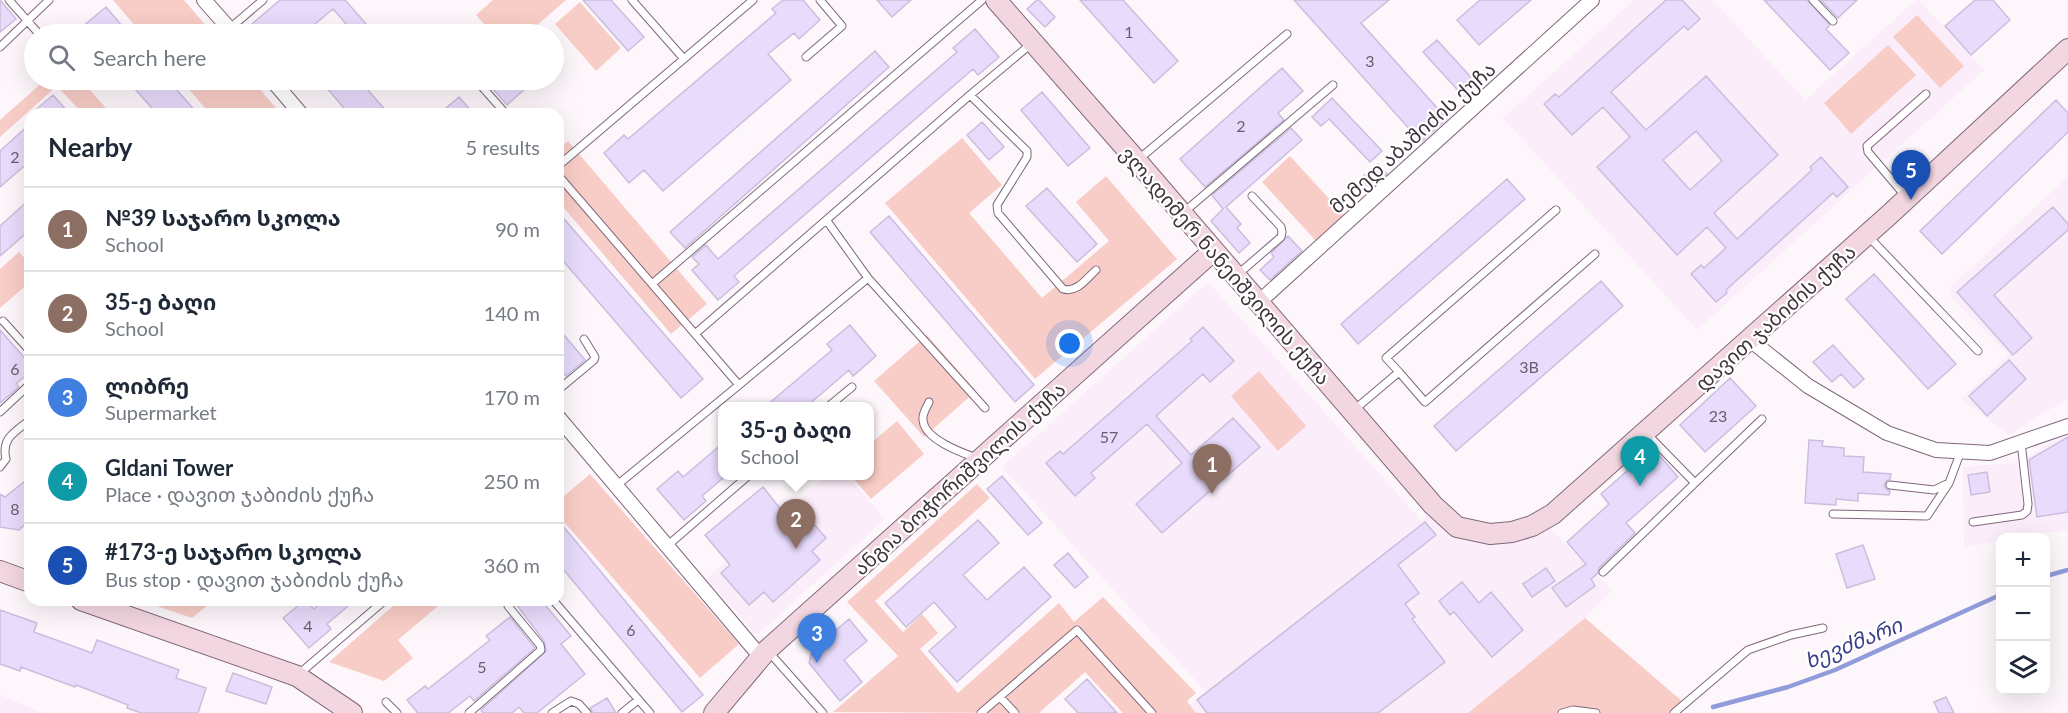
<!DOCTYPE html>
<meta charset="utf-8">
<style>
body{margin:0;font-family:Lato,"Noto Sans Georgian",sans-serif;background:#f6f6f7;color:#1f2937}
.controls{position:absolute;right:18px;bottom:18px;display:grid;overflow:hidden;border-radius:12px;box-shadow:0 6px 24px #0002}
.controls button{width:54px;height:54px;display:grid;place-items:center;padding:0;border:0;border-bottom:2px solid #e0e1e3;background:#fff;color:#1f2937;font:30px sans-serif}
.you{position:absolute;left:1070px;top:344px;width:21px;height:21px;margin:-15px;border:4px solid #fff;border-radius:50%;background:#1a73e8;box-shadow:0 0 0 9px #1a73e833}
.badge{display:grid;place-items:center;width:39px;height:39px;border-radius:50%;background:#1f6b69;color:#fff;font-size:20px;font-weight:700}
.pin{position:absolute;translate:-50% -50px;filter:drop-shadow(0 2px 3px #0008)}
.pin::after{content:'';position:absolute;top:32px;width:21px;height:18px;background:inherit;clip-path:polygon(0 0,100% 0,50% 100%)}
.popup{position:absolute;left:718px;top:402px;width:156px;height:78px;box-sizing:border-box;display:grid;place-content:center;border-radius:12px;background:#fff;filter:drop-shadow(0 2px 4px #0005);font-size:20px;white-space:nowrap;color:#747a83}
.popup b{font-size:22px;color:#1f2937}
.popup::after{content:'';position:absolute;left:50%;top:100%;margin-left:-12px;border:12px solid transparent;border-top-color:#fff}
.list{margin:0;padding:0;list-style:none}
h2{display:flex;justify-content:space-between;align-items:center;height:78px;margin:0;padding:0 24px;font-size:26px}
h2 small{font-size:20px;font-weight:400;color:#747a83}
.list li{display:grid;grid-template-columns:39px 1fr auto;gap:18px;align-items:center;box-sizing:border-box;height:84px;padding:0 24px;border-top:2px solid #e0e1e3}
.list b{display:block;font-size:22px;white-space:nowrap}
.list p{margin:0;font-size:20px;white-space:nowrap;color:#747a83}
.list em{font-size:20px;font-style:normal;color:#747a83}
.icon{flex:none;width:33px;height:33px;fill:none;stroke:currentColor;stroke-width:2;stroke-linecap:round;stroke-linejoin:round}
.map{position:relative;flex:none;width:2068px;height:713px;overflow:hidden}
.search{position:absolute;background:#fff;box-shadow:0 6px 24px #0002;left:24px;top:24px;width:540px;height:66px;display:flex;align-items:center;gap:15px;box-sizing:border-box;padding:0 21px;border-radius:33px;color:#747a83;font-size:22px}
.panel{position:absolute;background:#fff;box-shadow:0 6px 24px #0002;left:24px;top:108px;width:540px;height:498px;border-radius:18px}
.map>svg:first-child{display:block}
</style>
<div class="map">
<svg width="2068" height="713" viewBox="0 0 2068 713">
<rect width="100%" height="100%" fill="#fdf7fc"/>
<path fill="#fbedf9" d="M1634,0H1713L1805,100L1916,0H1919L1984,70L1697,330L1503,118Z
M2068,176V398L2009,435L1961,399L2008,355L1950,296L1951,287Z
M1208,282L1421,520L1428,515L1449,535L1497,540L1548,526L1612,591L1585,618L1468,713H1180L1206,692L1002,467Z
M2068,432V530L2021,537L2000,538V541L1964,547L1963,467L2017,463Z
M827,476H848L885,519L757,635L706,579Z
M0,695L43,713H0Z"/>
<path fill="#f9cdc7" d="M113,0H184L213,34H142Z
M493,0H566L527,34H493L476,15Z
M580,2L621,48L596,71L555,24Z
M1917,15L1964,66L1940,88L1893,37Z
M1888,45L1916,75L1851,134L1824,103Z
M45,80H81L106,108L100,114H83L57,86L0,137V120Z
M181,80H252L281,114H210Z
M962,138L1002,185L969,213L1042,298L1109,241L1076,202L1106,176L1177,259L1035,379L885,203Z
M568,141L707,304L671,334L558,201V149Z
M1290,156L1344,215L1316,241L1262,182Z
M19,252L30,264V282L0,308V269Z
M927,335L976,391L924,437L874,381Z
M1259,371L1306,426L1278,451L1231,396Z
M897,421L924,454L871,499L851,476H870V444Z
M590,474L739,644L700,678L558,515V501Z
M977,484L990,498L875,601L903,632L922,614L938,633L920,649L958,693L1059,603L1074,622L1103,597L1196,693L1187,701L1196,713H1123L1085,672L1039,713L833,712L898,656L847,602Z
M139,600H214L192,618Z
M400,600H445L398,640L413,658L384,681L329,662Z
M1585,618L1689,707L1679,713H1468Z"/>
<g fill="none" stroke-linecap="round" stroke-linejoin="round">
<path stroke="#909bd9" stroke-width="4.5" d="M2046,576L2068,570
M1713,707L1788,687L1835,670L2000,595"/>
</g>
<path fill="#e8dbfb" stroke="#cabedd" stroke-width="1.5" fill-rule="evenodd" d="M0,0L16,19L0,32Z
M280,0H345L375,34H355L333,9L303,34H261L252,24Z
M583,0H611L644,37L628,51Z
M783,0H803L820,20L799,39L794,33L768,54L791,80L663,191L644,170L629,183L604,153L624,135L628,139L776,13L772,9Z
M877,0H911L892,17Z
M1037,0H1039L1055,17L1045,27L1027,9Z
M1080,0H1123L1178,61L1154,83Z
M1294,0H1389L1361,23L1447,119L1421,142Z
M1480,0H1531L1479,45L1457,20Z
M1666,0H1682L1700,19L1688,30L1684,26L1611,92L1646,130L1706,76L1778,155L1714,213L1737,239L1812,170L1810,167L1821,157L1848,187L1837,197L1833,193L1726,290L1727,293L1716,302L1691,274L1701,265L1704,268L1726,248L1707,227L1677,255L1597,167L1630,137L1603,107L1572,135L1544,104L1555,94L1559,97ZM1696,131L1722,161L1690,190L1663,160Z
M1764,0H1807L1830,25L1826,29L1849,53L1830,70Z
M1821,0H1857L1838,18Z
M1975,0H1993L2010,20L1971,55L1945,26Z
M106,7L129,34H89L82,27Z
M975,29L999,57L978,75L973,69L734,276L739,282L718,300L692,270L699,264L692,257L706,245L718,259L957,52L953,48Z
M1437,40L1478,85L1464,97L1423,52Z
M875,51L889,67L685,248L670,232Z
M1282,68L1303,91L1278,113L1284,120L1205,187L1180,159Z
M127,80H168L198,114H157Z
M320,80H359L389,114H349Z
M485,80H535L507,105Z
M1042,92L1090,148L1068,166L1021,110Z
M53,95L70,114H31Z
M459,97L474,114H439Z
M1332,98L1382,151L1370,162L1329,119L1321,126L1312,117Z
M2056,100L2068,113V132L1942,254L1920,231Z
M982,122L1004,147L989,160L967,135Z
M30,124V161L0,187V151Z
M1291,128L1302,140L1226,207L1241,224L1237,228L1250,243L1239,253L1211,221L1223,209L1212,195Z
M1378,164L1387,174L1370,189L1361,178Z
M1507,179L1525,199L1358,344L1341,324Z
M1047,188L1097,244L1077,262L1026,206Z
M30,199V230L0,256V226Z
M2053,207L2068,224V230L1994,295L2032,338L2013,355L1957,292Z
M558,212L703,379L681,398L558,255Z
M889,216L1034,385L1015,402L870,232Z
M1288,236L1302,251L1270,280L1260,270L1274,257L1271,253Z
M1874,274L1956,364L1928,389L1846,299Z
M1601,281L1623,306L1456,451L1434,426Z
M850,325L876,356L853,376L849,370L807,406H766L832,350L827,344Z
M1203,327L1234,361L1210,382L1203,374L1156,416L1191,455L1233,418L1260,447L1162,533L1136,504L1182,463L1147,424L1091,473L1095,478L1075,496L1046,463L1060,451L1063,454L1192,341L1190,339Z
M558,328L585,360L566,376L558,366Z
M0,330L30,364V372L16,384L19,387L0,403Z
M1833,345L1864,379L1854,388L1841,374L1832,382L1813,362Z
M2009,360L2026,379L1987,416L1969,396Z
M1730,378L1756,406L1705,452L1680,425Z
M2068,437V512L2037,517L2029,460Z
M1809,440L1823,441L1822,446L1844,448V456L1864,457L1863,472L1891,474L1890,479L1886,481L1884,485L1886,489L1890,491L1889,495L1858,493V501L1836,499V505L1805,503Z
M723,443V478L702,496L706,501L684,520L657,489L678,471L683,477Z
M1653,448L1678,477L1626,523L1635,533L1599,568L1598,573L1591,579L1595,586L1566,607L1552,588L1586,564L1567,542L1609,504L1601,494Z
M1987,472L1990,492L1971,495L1968,475Z
M1002,476L1042,523L1028,535L987,489Z
M30,477V520L19,530L0,527V494L5,497Z
M763,487L786,516L798,506L826,538L812,551L820,560L773,602L764,592L749,605L721,573L730,565L705,535Z
M558,520L703,695L682,712L558,563Z
M978,520L999,543L963,575L987,600L1024,567L1051,597L957,682L929,651L956,627L934,602L906,627L885,603Z
M1425,522L1436,535L1398,565L1419,593L1405,604L1415,617L1412,619L1445,662L1378,713H1207L1197,700Z
M1863,545L1875,579L1847,588L1836,554Z
M1068,553L1088,577L1075,588L1054,565Z
M1546,568L1555,581L1532,597L1523,584Z
M1462,582L1479,603L1491,592L1523,630L1492,657L1454,612L1450,615L1439,601Z
M305,600L314,609L324,600H355L327,624L331,629L309,648L283,618Z
M513,600H541L571,636L561,644L585,674L537,713H524L519,707L512,713H483L481,710L546,651L544,641Z
M0,610L37,623L34,632L92,653L97,640L179,670L176,678L206,688L198,713H141L127,708L128,705L76,685L75,687L21,667L20,671L0,664Z
M510,617L535,648L474,701L470,696L448,713H418L407,700L425,686L428,689L490,640L486,636Z
M849,619L867,641L844,660L862,682L840,701L809,663L812,651Z
M233,673L272,687L266,704L226,691Z
M1087,679L1117,713H1078L1065,699Z
M1946,697L1954,713H1939L1934,702Z
M607,698L616,713H593L590,708Z"/>
<g fill="none" stroke-linecap="round" stroke-linejoin="round">
<g stroke="#80677c" stroke-width="9">
<path id="lane" d="M9,0L39,34
M632,0L684,59
M1813,0L1833,21
M229,29L263,0
M433,29L438,34
M0,47L49,0
M806,57L842,26L820,0
M476,80L506,114
M970,95L1027,151V157L997,205L998,213L1063,289C1077,293 1086,279 1096,270
M1139,159L1287,34
M558,166L753,0
M558,175L739,385L616,486
M1907,198L1868,152L1867,146L1926,94
M1184,212L1333,85
M1868,236L1978,351
M1237,275L1281,237L1282,232L1281,227L1252,196
M868,278L985,408
M652,284L982,0
M3,321L30,351
M695,334L970,95L1031,44
M1399,372L1425,402L1595,254
M739,385L868,278L827,221
M558,390L594,360L595,357L584,339
M929,402C927,407 922,413 923,420C924,439 962,453 977,458
M829,406L852,387
M1354,410L1399,372L1386,358L1556,210
M0,412L30,384
M1647,434L1695,483L1762,419
M0,467L6,459C1,438 15,432 30,420
M1890,485L1934,490L1949,483L1961,451
M1833,514L1927,516L1949,483
M1973,522L2022,515L2027,511L2028,504L2021,442
M667,546L748,476
M1603,572L1695,483
M553,600L650,713
M768,651L823,713
M299,674L385,600
M1000,697L1015,713
M386,702L397,713
M469,713L541,650L540,645L508,606L507,600
M552,713L571,701L579,704L587,713
M622,713L638,700
M981,713L1077,630L1152,713
M1562,713L1573,710L1596,713
M1674,713L1748,650L1791,635L1823,628"/>
</g>
<g stroke="#80677c" stroke-width="16">
<path id="street" d="M204,0L234,34
M272,80L301,114
M1258,303L1592,0
M1749,339L1808,386L1887,433L1936,450L1990,453L2068,426
M558,417L760,656"/>
</g>
<g stroke="#80677c" stroke-width="22">
<path id="secondary" d="M996,0L1137,161L1433,505L1457,527L1490,534L1512,532L1532,526L1553,514L1889,215L2068,49
M0,571L30,582
M81,600L297,676L352,713
M714,713L767,650L1213,251"/>
</g>
<use href="#lane" stroke="#fff" stroke-width="7"/>
<use href="#street" stroke="#fff" stroke-width="14"/>
<use href="#secondary" stroke="#f3d7e0" stroke-width="20"/>
</g>
<g text-anchor="middle" dominant-baseline="central" stroke-width="4.5" stroke-linejoin="round" paint-order="stroke">
<g font-size="16" fill="#695e6c">
<text x="1129" y="31">1</text>
<text x="1370" y="60">3</text>
<text x="1241" y="125">2</text>
<text x="15" y="156">2</text>
<text x="1529" y="366">3B</text>
<text x="15" y="368">6</text>
<text x="1718" y="415">23</text>
<text x="1109" y="436">57</text>
<text x="15" y="508">8</text>
<text x="308" y="625">4</text>
<text x="631" y="629">6</text>
<text x="482" y="666">5</text>
</g>
<g font-size="20" fill="#3f343d" stroke="#fff">
<text transform="translate(1412 137) rotate(-42)">მემედ აბაშიძის ქუჩა</text>
<text transform="translate(1226 265) rotate(49)">ვლადიმერ ნანეიშვილის ქუჩა</text>
<text transform="translate(1775 317) rotate(-42)">დავით ჯაბიძის ქუჩა</text>
<text transform="translate(959 478) rotate(-42)">ანგია ბოჭორიშვილის ქუჩა</text>
</g>
<g font-size="21" font-style="italic" fill="#383e88" stroke="#fff">
<text transform="translate(1853 642) rotate(-22)">ხევძმარი</text>
</g>
</g>
</svg>
<div class="controls">
<button>+</button>
<button>−</button>
<button><svg class="icon" aria-label="layers" viewBox="0 0 24 24"><path d="M12 4l9 5-9 5-9-5zM3 14l9 5 9-5"/></svg></button>
</div>
<div class="you"></div>
<div class="pin badge" style="left:1212px;top:494px;background:#8d6e63">1</div>
<div class="pin badge" style="left:796px;top:549px;background:#8d6e63">2</div>
<div class="popup"><b>35-ე ბაღი</b>School</div>
<div class="pin badge" style="left:817px;top:663px;background:#3f7fe0">3</div>
<div class="pin badge" style="left:1640px;top:486px;background:#0f9aa8">4</div>
<div class="pin badge" style="left:1911px;top:200px;background:#1a4fb4">5</div>
<div class="search"><svg class="icon" aria-label="search" viewBox="0 0 24 24"><circle cx="10" cy="10" r="6"/><path d="M15 15l6 6"/></svg>Search here</div>
<section class="panel">
<h2>Nearby<small>5 results</small></h2>
<ul class="list">
<li><span class="badge" style="background:#8d6e63">1</span><div><b>№39 საჯარო სკოლა</b><p>School</p></div><em>90 m</em></li>
<li><span class="badge" style="background:#8d6e63">2</span><div><b>35-ე ბაღი</b><p>School</p></div><em>140 m</em></li>
<li><span class="badge" style="background:#3f7fe0">3</span><div><b>ლიბრე</b><p>Supermarket</p></div><em>170 m</em></li>
<li><span class="badge" style="background:#0f9aa8">4</span><div><b>Gldani Tower</b><p>Place · დავით ჯაბიძის ქუჩა</p></div><em>250 m</em></li>
<li><span class="badge" style="background:#1a4fb4">5</span><div><b>#173-ე საჯარო სკოლა</b><p>Bus stop · დავით ჯაბიძის ქუჩა</p></div><em>360 m</em></li>
</ul>
</section>
</div>
